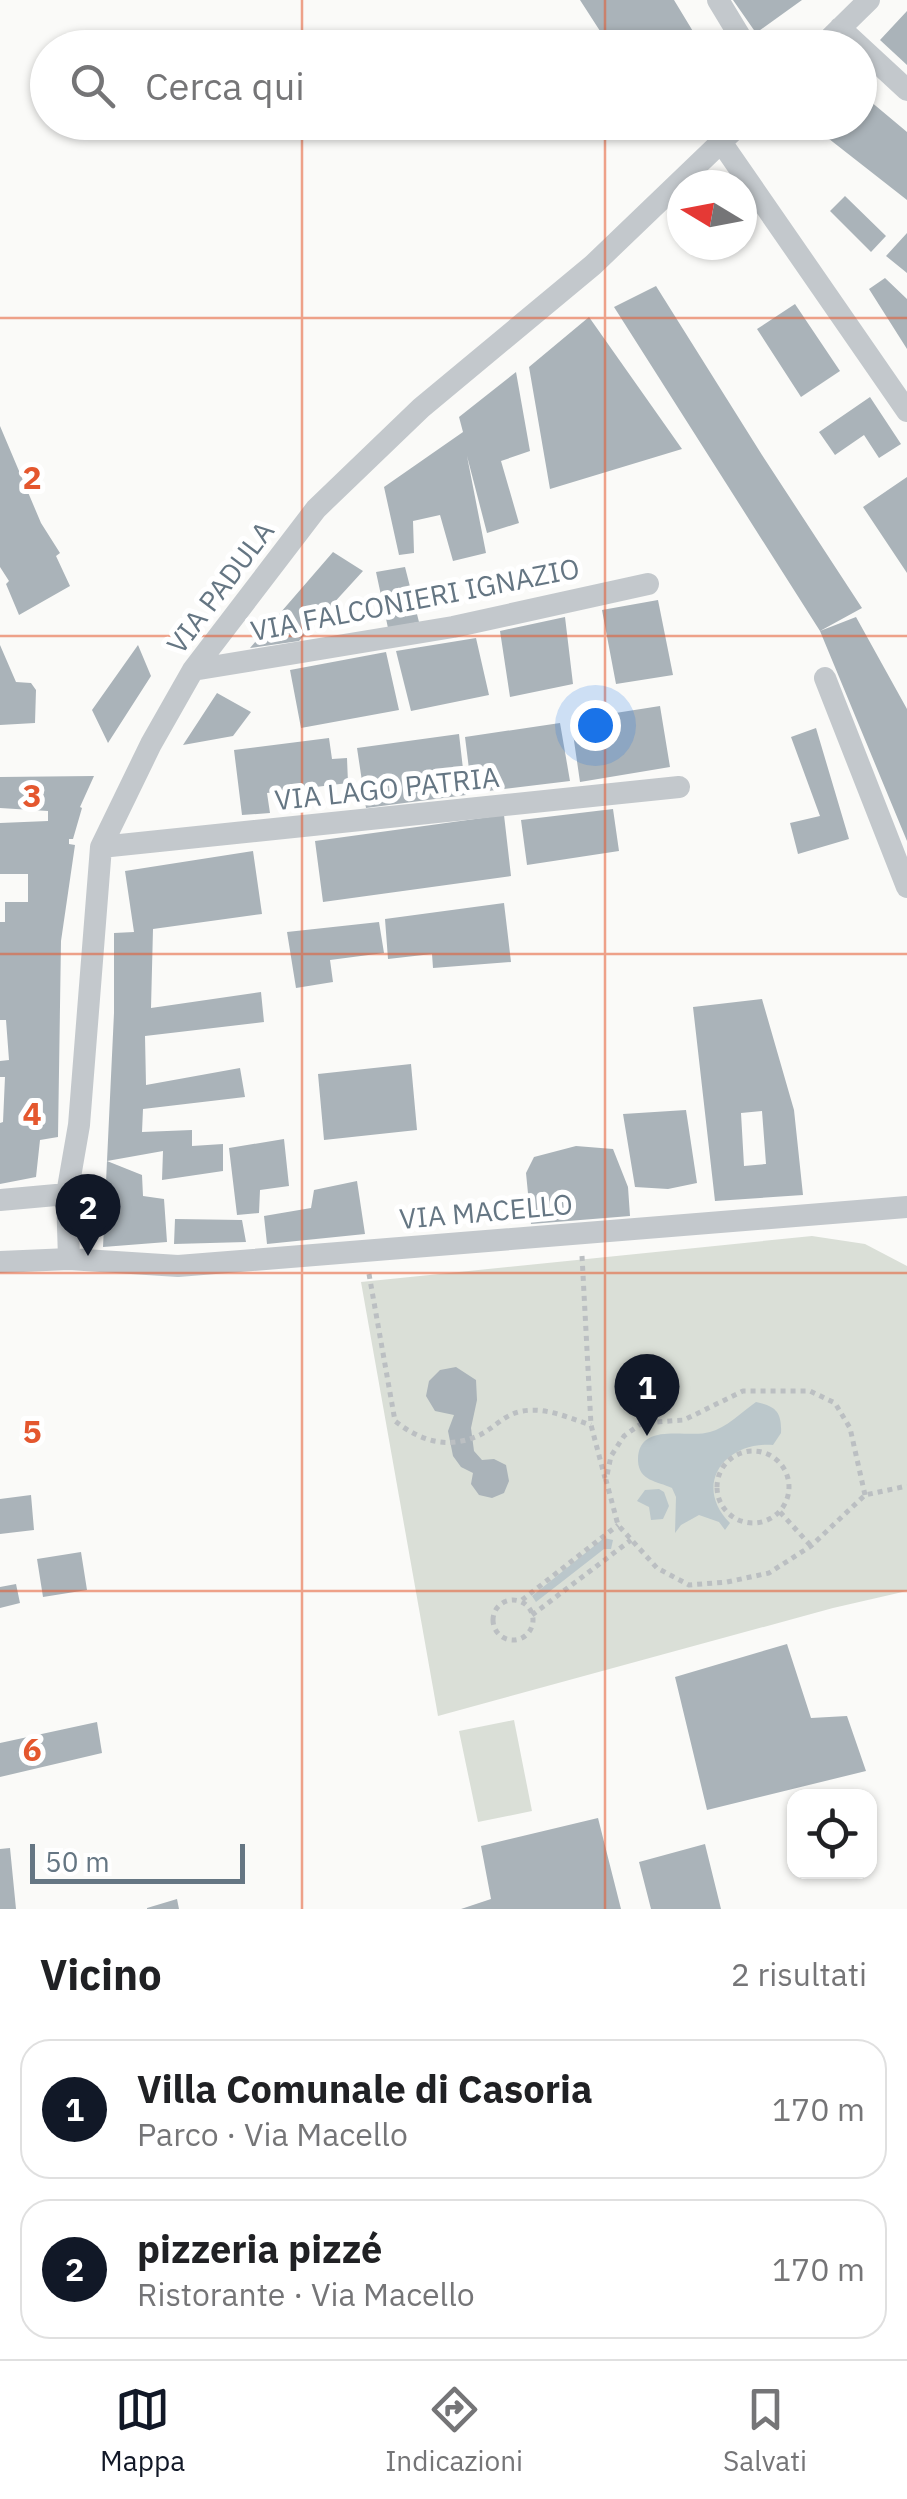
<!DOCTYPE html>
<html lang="it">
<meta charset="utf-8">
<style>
body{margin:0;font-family:"IBM Plex Sans",sans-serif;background:#f2f2f2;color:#202124}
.controls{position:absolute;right:30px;bottom:30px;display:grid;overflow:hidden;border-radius:20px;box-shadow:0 2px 8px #0004}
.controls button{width:90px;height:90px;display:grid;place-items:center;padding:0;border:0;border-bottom:2px solid #e0e0e0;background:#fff;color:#202124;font:50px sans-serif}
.compass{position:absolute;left:667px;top:170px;width:90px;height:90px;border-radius:50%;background:#fff;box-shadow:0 2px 8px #0004;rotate:280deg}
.scale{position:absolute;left:30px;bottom:25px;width:215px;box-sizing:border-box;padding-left:10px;border:5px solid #657683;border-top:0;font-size:28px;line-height:35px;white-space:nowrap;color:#657683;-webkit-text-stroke:8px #fff;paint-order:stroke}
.you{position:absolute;left:595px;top:725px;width:35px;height:35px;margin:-25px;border:8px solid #fff;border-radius:50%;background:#1a73e8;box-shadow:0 0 0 15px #1a73e833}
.badge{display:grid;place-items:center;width:65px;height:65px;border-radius:50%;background:#111827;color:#fff;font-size:32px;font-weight:700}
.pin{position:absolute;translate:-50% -82px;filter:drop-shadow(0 2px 5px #0008)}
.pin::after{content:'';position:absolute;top:52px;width:35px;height:30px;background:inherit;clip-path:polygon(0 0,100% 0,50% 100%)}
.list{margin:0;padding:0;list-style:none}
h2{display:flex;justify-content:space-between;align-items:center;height:130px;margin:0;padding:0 40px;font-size:42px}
h2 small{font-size:32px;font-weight:400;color:#757577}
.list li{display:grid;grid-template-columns:65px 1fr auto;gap:30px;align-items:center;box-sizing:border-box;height:140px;margin:0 20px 20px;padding:0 20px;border:2px solid #e0e0e0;border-radius:30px}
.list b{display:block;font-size:38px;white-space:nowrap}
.list p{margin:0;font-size:32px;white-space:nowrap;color:#757577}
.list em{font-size:32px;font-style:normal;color:#757577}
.icon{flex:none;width:55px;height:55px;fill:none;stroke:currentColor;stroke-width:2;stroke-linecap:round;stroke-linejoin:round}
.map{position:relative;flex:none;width:907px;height:1909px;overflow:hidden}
.search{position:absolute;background:#fff;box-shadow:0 2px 8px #0004;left:30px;right:30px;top:30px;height:110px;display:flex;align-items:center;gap:25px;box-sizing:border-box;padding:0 35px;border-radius:55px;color:#757577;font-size:38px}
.sheet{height:450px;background:#fff}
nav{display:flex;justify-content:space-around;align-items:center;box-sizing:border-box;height:140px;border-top:2px solid #e0e0e0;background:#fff;font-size:28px;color:#757577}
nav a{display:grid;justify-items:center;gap:5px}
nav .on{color:#111827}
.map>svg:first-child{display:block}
</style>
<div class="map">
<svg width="907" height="1909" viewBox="0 0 907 1909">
<rect width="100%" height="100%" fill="#fafaf8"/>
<path fill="#dadfd7" d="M812,1236L865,1244L907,1266V1591L833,1608L438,1716L361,1282Z
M514,1720L532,1811L478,1822L459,1731Z"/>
<path fill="#bbc7cb" d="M756,1402C776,1406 782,1412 781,1433L773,1445C725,1441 692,1485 730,1523L725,1530L719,1522L699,1515L681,1525L675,1533L676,1497L672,1488C657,1481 639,1481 638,1461C637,1420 688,1439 710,1432C726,1428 742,1412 756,1402Z
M659,1489L664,1492L669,1506L663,1519L651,1520L649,1507L637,1501L645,1490Z
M604,1538L613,1540L611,1549H604L536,1602L532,1596Z"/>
<path fill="#aab3b9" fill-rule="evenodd" d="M580,0H674L694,33L677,44L679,48H611Z
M733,0H802L756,33Z
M907,11V65L880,40Z
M864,96L907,132V200L824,135L837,122H860V100Z
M845,196L886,236L871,252L830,211Z
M907,233V273L886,256Z
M885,278L907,299V349L869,289Z
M656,286L762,455L862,608L820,631L614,307Z
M795,304L840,371L801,397L757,329Z
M589,317L682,449L550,489L529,367Z
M516,372L530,451L501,461L519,523L487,533L467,456L486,553L453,561L440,515L413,521L414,553L399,555L384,487L463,432L459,417Z
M870,397L901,444L879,458L864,435L835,455L819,432Z
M0,426L41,523L60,553L56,556L70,586L19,615L6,584L9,581L0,567Z
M907,477V573L863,507Z
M333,552L363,571L299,641L250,648Z
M405,567L419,622L388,628L376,572Z
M658,600L673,675L616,684L602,610Z
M565,617L573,684L510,697L500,631Z
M856,617L907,709V841L820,631Z
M476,638L489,695L411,711L396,651Z
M0,645L16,682L31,683L36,690L35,723L0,725Z
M138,645L151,676L108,743L92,710Z
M386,652L399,710L301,728L290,670Z
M217,693L251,712L233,736L183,745Z
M660,706L670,767L580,782L571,720Z
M560,723L570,781L472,793L465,737Z
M816,728L849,839L798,854L790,823L820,816L791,737Z
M459,734L466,795L366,808L357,748Z
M329,738L332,759L347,758L348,783L267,793L270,813L242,815L234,750Z
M94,776L80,807L82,808L73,839H69V844L75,845L61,941L58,1137L40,1140L36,1177L0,1184V1123L3,1122L5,1077H0V1061L9,1060L6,1020H0V922H5V902H28V874H0V823L48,821V811L0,808V777Z
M613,809L619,851L527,865L521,820Z
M504,815L511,876L323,902L315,841Z
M253,851L262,914L153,929L151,1008L261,992L264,1022L145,1036L146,1085L240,1068L245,1097L143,1109L142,1132L192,1130V1146L223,1144V1171L162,1180L163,1151L107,1161L114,1013V933L134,932L125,871Z
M504,903L511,962L433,968L432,954L388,959L385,919Z
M379,922L384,953L330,960L333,982L296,988L287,932Z
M762,999L794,1110L803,1195L715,1201L693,1007ZM762,1111L766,1164L744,1166L741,1113Z
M411,1064L417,1130L324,1140L318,1074Z
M686,1110L697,1183L668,1189L635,1187L623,1114Z
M284,1139L289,1186L260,1190L259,1213L237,1215L229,1148Z
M576,1146L613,1149L628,1187L630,1216L531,1224L526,1173L534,1157Z
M107,1161L142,1175L143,1196L164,1199L167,1242L103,1247Z
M357,1181L365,1234L267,1244L264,1216L311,1208L314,1190Z
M175,1219L242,1220L246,1242L174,1244Z
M456,1367L476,1380L477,1400L471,1428L474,1451L482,1460L494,1459L506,1465L509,1481L504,1493L492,1498L479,1495L471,1484L473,1473L461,1467L453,1456L448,1431L454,1415L435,1411L426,1396L429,1381L440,1370Z
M31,1495L34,1530L0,1534V1499Z
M81,1552L87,1590L43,1597L37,1559Z
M16,1584L20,1603L0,1608V1587Z
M787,1644L811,1718L847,1716L866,1771L707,1810L675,1677Z
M97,1722L102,1753L0,1777V1743Z
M598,1818L621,1909H461L491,1899L481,1846Z
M705,1844L721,1909H651L639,1862Z
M10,1848L16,1909H0V1849Z
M177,1899L179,1909H147V1908Z"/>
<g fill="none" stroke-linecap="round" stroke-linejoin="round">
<path stroke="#bbbfc2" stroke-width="5" stroke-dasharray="5 5" stroke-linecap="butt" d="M582,1256L591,1425L605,1478
M369,1274L395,1421C419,1440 445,1449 475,1437C492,1431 503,1414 523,1411C546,1407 569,1418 591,1425
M717 1487a36 36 0 1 1 72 0a36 36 0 1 1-72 0Z
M865,1495L850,1428L835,1403L810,1391H743L684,1420L642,1423L624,1436L611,1456L606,1480L618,1525L657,1568L689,1585L727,1582L769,1573L811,1546L865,1495L907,1486
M780,1512L811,1546
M522,1600L618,1525
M493 1620a20 20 0 1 1 40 0a20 20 0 1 1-40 0Z
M532,1615L631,1540"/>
<path stroke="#c3c8cc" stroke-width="22" d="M718,0L747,48
M840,28L907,90
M820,48L869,0
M721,142L907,411
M193,670L453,627L648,584
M825,678L907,887
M101,847L679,787
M0,1200L67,1194
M69,1259L67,1194L79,1125L101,847L151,744L193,670L316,509L421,408L593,265L742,122
M0,1262L69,1259L178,1266L907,1207"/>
</g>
<path fill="none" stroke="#e4572e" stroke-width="2.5" stroke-opacity="0.55" d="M302,0V48M605,0V48M302,122V1909M605,122V1909M0,318H907M0,636H907M0,954H907M0,1273H907M0,1591H907"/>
<g text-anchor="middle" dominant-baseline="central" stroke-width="10" stroke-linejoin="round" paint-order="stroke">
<g font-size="28" fill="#657683" stroke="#fff">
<text transform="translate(220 587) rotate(-53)">VIA PADULA</text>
<text transform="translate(415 599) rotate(-11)">VIA FALCONIERI IGNAZIO</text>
<text transform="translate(387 788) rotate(-6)">VIA LAGO PATRIA</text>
<text transform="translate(486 1211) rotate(-5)">VIA MACELLO</text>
</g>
</g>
<g font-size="32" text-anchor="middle" font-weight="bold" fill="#e4572e" stroke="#fff" stroke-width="10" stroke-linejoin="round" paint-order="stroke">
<text x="32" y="489">2</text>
<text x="32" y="807">3</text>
<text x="32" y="1125">4</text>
<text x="32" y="1443">5</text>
<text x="32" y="1761">6</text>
</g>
</svg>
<div class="controls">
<button><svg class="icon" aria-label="locate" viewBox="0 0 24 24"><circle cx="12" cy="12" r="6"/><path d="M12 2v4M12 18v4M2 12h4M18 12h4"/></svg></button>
</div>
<svg class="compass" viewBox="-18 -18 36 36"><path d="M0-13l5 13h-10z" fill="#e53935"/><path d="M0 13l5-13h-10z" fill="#757577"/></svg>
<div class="scale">50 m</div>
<div class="you"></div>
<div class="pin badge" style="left:647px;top:1436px">1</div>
<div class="pin badge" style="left:88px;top:1256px">2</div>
<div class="search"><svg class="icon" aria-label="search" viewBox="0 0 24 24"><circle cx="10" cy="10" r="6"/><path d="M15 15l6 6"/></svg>Cerca qui</div>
</div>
<section class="sheet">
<h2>Vicino<small>2 risultati</small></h2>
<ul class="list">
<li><span class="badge">1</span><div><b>Villa Comunale di Casoria</b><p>Parco · Via Macello</p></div><em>170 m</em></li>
<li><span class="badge">2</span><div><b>pizzeria pizzé</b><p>Ristorante · Via Macello</p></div><em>170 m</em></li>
</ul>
</section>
<nav>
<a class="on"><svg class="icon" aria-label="map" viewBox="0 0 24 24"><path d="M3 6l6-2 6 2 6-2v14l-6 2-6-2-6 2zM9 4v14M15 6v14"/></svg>Mappa</a>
<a><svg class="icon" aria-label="directions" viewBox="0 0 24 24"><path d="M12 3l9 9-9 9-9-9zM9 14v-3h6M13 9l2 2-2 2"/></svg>Indicazioni</a>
<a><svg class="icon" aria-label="saved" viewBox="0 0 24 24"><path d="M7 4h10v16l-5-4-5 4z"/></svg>Salvati</a>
</nav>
